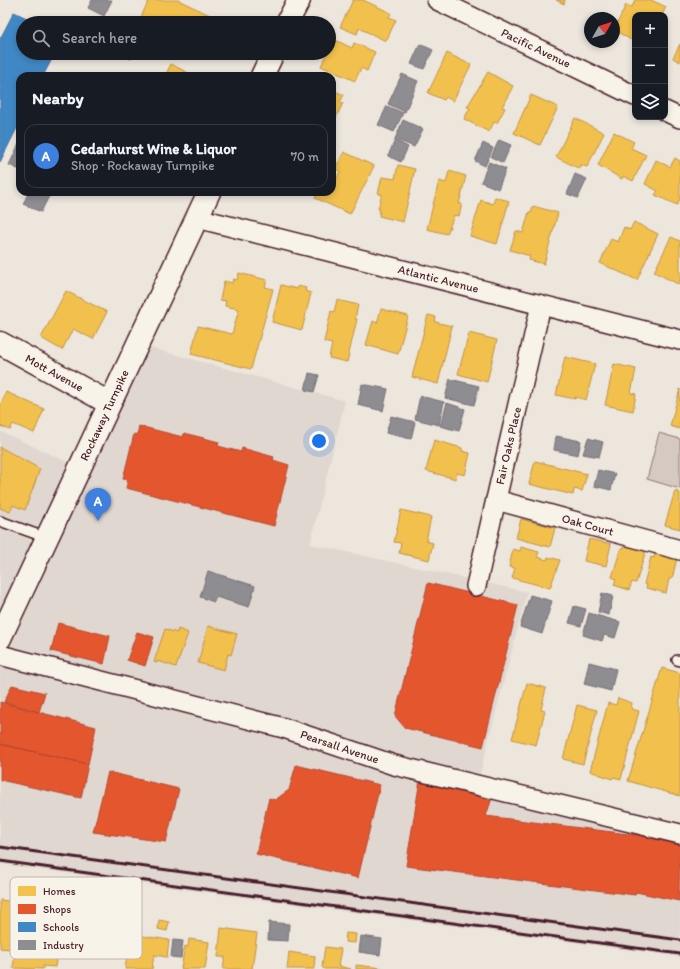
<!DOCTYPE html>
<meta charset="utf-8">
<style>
body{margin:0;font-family:Itim,sans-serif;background:#242831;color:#f1f3f6}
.controls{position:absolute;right:12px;top:12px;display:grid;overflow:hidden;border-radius:8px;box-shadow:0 2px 6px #0003}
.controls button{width:36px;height:36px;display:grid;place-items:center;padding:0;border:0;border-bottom:1px solid #363941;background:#171b24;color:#f1f3f6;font:20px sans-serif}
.compass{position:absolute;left:584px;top:12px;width:36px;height:36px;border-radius:50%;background:#171b24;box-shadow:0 2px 6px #0003;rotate:51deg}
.you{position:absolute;left:319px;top:441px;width:14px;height:14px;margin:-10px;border:3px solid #fff;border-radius:50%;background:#1a73e8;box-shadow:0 0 0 6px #1a73e833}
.badge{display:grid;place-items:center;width:26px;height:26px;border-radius:50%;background:#d1495b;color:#fff;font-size:13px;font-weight:700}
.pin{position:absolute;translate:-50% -33px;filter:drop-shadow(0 1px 2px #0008)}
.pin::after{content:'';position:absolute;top:21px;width:14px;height:12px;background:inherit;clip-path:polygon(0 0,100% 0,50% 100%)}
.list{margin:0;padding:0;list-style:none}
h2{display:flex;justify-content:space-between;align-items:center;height:52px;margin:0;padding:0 16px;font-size:17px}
h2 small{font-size:13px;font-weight:400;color:#9ea1a6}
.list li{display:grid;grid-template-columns:26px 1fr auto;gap:12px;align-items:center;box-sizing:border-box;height:64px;margin:0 8px 8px;padding:0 8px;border:1px solid #363941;border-radius:12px}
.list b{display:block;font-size:15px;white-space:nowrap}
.list p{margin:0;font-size:13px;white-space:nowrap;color:#9ea1a6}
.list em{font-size:13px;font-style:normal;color:#9ea1a6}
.icon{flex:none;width:22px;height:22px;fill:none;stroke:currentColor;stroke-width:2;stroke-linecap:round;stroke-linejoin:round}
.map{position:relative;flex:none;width:680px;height:969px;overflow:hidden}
.search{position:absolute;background:#171b24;box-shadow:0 2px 6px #0003;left:16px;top:16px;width:320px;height:44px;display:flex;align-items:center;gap:10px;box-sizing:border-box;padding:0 14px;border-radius:22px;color:#9ea1a6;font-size:15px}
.panel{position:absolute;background:#171b24;box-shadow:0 2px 6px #0003;left:16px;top:72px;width:320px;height:124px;border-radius:12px}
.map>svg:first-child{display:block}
</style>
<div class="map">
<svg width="680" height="969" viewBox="0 0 680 969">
<rect width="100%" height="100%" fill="#ece6dd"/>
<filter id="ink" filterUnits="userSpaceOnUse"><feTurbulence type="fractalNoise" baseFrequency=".025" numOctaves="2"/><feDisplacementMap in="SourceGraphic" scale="8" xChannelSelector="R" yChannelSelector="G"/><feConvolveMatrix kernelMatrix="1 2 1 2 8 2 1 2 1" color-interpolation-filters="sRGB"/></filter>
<g filter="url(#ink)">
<path fill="#e0d7d0" d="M140,345L345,401L310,544L527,592L477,785L680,834V957L0,864V431L76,466Z"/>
<path fill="#d5c9c2" stroke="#907476" d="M659,433L680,439V489L647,479Z"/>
<path fill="#f2c14e" stroke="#c09044" d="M149,0H178L214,17L211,23H149L140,19Z
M353,0H363L391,13L389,17L396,20L386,41L359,28L357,34L340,27Z
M556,0H565L564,4Z
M635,0H651L666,7L662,15H635V42L614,30L626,5L632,7Z
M333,39L352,48L354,43L375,52L367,71L361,68L355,81L321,66L327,53H329Z
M680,44V62L673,58Z
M447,53L471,65L453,101L446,97L444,100L428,93Z
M171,64L194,76H165Z
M488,72L513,86L502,107L505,108L497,123L494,122L489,132L464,119L470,108L467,107Z
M332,90L344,95L340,102L343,103L332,126Z
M531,95L558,107L540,145L514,133Z
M575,118L604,133L587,167L581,165L580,169L556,157Z
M614,132L634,142L631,148L646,155L633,181L623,176L622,179L598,165Z
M344,152L374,166L350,214L315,198L318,192H332V184L334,185L340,171L335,169Z
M675,158L680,161V199L677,205L655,195L658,191L645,184L656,160L670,167Z
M398,165L415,169L403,222L379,216L380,209H378L382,194H378L382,177L395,179Z
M449,171L466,176L459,204H462L459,216L454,215L447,234L427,229L439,181L446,183Z
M495,197L509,201L497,244L470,236L481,200L493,204Z
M533,206L558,213L544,264L529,260L530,256L510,250L516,231L523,233L529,212L531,213Z
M634,222L658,234L637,280L600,263L611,239L618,242L624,227L630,230Z
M671,237L680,241V285L654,272Z
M239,273L267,280L265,287L273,289L251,369L191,354L198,326L232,334L239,309L225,306L226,301L220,300L224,281L232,283L233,279L237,280Z
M281,285L297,289L298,286L306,288L305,291L311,293L302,330L272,322Z
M66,291L107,312L93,339L73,329L62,350L41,338Z
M337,300L358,305L355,319H357L347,362L329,358L332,344L324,342L331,311L334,312Z
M381,309L408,316L398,354L366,345L373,321L377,323Z
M428,315L436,317L435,322L452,326L438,384L412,377Z
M469,333L497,340L487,382L458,374Z
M565,357L595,364L586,400L575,397V399L556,395Z
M614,364L636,369L631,393L636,394L633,411L605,405Z
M680,389V429L670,426Z
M6,392L44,409L34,433L13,424L10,430L0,426V406Z
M434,440L462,448V451L470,453L465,475L457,473L456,479L426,471Z
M0,447L40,469L25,510L13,505L10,512L0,508Z
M535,461L587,474L582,491L574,489L573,495L529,484Z
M675,491L680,493V529L665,525Z
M401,510L431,517L426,541L433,543L429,560L399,553L401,543L394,542Z
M521,519L555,528L550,547L516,538Z
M589,539L611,544L606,566L584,561Z
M625,544L646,550L636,583L632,582L629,590L614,585L616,579L612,577L621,548L623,549Z
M521,547L539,552L537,557L547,560L548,557L560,560L550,588L512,578L515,568L509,567L513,549L520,551Z
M655,552L677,558L672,579H669L666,593L646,588L647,585L644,584L651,557L654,558Z
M208,626L237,634L231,655L228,654L224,670L198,663Z
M165,629L177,633L178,629L188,633L176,667L158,661L157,663L154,662Z
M662,668L680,673V796L628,781Z
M527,683L546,688L541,710L545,711L536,745L512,739Z
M618,698L632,703L631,709L639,711L621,779L613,777L612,779L590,771L608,703L616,705Z
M577,705L597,710L583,764L563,759Z
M0,900L16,902L10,949L0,948Z
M36,912L53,915L51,932L60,933L55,967L43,966V969L13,968L17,938L32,940Z
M159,920L169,922L167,931L158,929Z
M221,928L257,933L252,969H223L225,957H218Z
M346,933L356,934L355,943L345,942Z
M130,934L169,940L167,957L154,955L152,969H125Z
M189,939L209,942L205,969H181L185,946L188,947Z
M325,947L341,949L338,966L351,969H324L322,967Z
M289,952L315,956L314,969H287Z
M356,965L382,968V969H356Z"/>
<path fill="#e4572e" stroke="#b6462d" d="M139,426L183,437L184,433L219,442L218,446L241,452L242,448L274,457L273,460L289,465L274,526L126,488L128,480L123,479L134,434L137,435Z
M428,583L518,605L483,747L405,728L395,716Z
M58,623L110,636L104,664L51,651Z
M137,632L154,637L145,666L127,660Z
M12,685L45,693L39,712L4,702Z
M0,702L96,727L88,764L0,744Z
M0,744L88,764L81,798L0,780Z
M296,765L380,785L358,878L256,854L269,798L275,800L289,790Z
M108,772L179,789L166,842L93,832Z
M420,780L492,798L486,816L644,836L680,845L679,901L636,892L635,895L406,866Z"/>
<path fill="#3f88c5" stroke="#426897" d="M14,12L37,23H23V53H55L43,76H20V122L0,162V39Z"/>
<path fill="#8d8d92" stroke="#796c73" d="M92,0H112L104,16L88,8Z
M420,44L433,50L424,69L411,64Z
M119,53H133L131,59Z
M402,74L418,81L405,112L388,104Z
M387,106L403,113L394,132L378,125Z
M403,120L423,129L414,147L395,139Z
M395,140L408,147L401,162L388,156Z
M499,140L511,145L503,163L491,157Z
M483,143L493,148L485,166L475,161Z
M19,144H20V170L9,165Z
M489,162L506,169L498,189L481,182Z
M575,174L587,179L578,198L567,194Z
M29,192H51L41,212L23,204Z
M309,373L319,375L314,392L305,390Z
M450,379L479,386L474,405L445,398Z
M362,384L388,389L383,411L358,405Z
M420,396L444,402L439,425L415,419Z
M447,403L465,409L459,431L440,426Z
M391,416L415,422L411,439L386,433Z
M556,436L581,441L578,455L554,450Z
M588,438L603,442L599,457L583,454Z
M598,470L615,474L611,490L594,486Z
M208,571L255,586L249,607L216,597L214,602L200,597Z
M602,593L613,596L609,615L598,612Z
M530,595L552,601L542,634L520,627Z
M574,606L586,609L581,626L569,623Z
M589,613L620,622L615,638L604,635L602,641L583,635Z
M589,662L616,669L611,691L584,684Z
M269,922L289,924L288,941L268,940Z
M361,936L382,939L380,955L359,952Z
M173,940L183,941L181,958L171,957Z"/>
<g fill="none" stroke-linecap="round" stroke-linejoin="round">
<g stroke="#4a1f2b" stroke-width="12">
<path id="lane" d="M0,521L47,538
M677,660L680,661"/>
</g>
<g stroke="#4a1f2b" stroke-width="22">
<g id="street">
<path id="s1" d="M437,0L635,96"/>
<path d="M665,111L680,118"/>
<path id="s2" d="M197,218L680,340"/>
<path id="s3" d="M496,500L680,550"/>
<path id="s4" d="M476,586L541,305"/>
<path id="s5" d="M0,655L284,728L394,765L680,834"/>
</g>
</g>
<g stroke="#4a1f2b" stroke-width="25">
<g id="secondary">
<path d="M287,23L299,0"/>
<path d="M262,76L273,53"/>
<path id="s6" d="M0,343L109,403"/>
<path id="s7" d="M0,638L209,192"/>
</g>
</g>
<use href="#lane" stroke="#f7f3e8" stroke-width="9"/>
<use href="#street" stroke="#f7f3e8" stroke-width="19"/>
<use href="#secondary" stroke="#f7f3e8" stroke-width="22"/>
<path stroke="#4a1f2b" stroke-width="3" d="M0,847L680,940
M0,861L680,954"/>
</g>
</g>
<g text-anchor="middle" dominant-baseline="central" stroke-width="4" stroke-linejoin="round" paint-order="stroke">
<g font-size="12" fill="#4a1f2b" stroke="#f7f3e8">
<text stroke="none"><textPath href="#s1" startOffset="110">Pacific Avenue</textPath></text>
<text stroke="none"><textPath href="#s2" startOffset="249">Atlantic Avenue</textPath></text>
<text stroke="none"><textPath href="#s6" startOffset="62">Mott Avenue</textPath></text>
<text stroke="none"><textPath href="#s7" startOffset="246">Rockaway Turnpike</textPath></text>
<text stroke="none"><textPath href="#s4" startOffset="144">Fair Oaks Place</textPath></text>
<text stroke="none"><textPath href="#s3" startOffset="95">Oak Court</textPath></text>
<text stroke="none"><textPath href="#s5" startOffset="352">Pearsall Avenue</textPath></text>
</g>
</g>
<rect x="10" y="877" width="132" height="82" rx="6" fill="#f7f3e8" stroke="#c3b3af" stroke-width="1"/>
<rect x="18" y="886" width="18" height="10" fill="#f2c14e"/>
<rect x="18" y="904" width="18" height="10" fill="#e4572e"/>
<rect x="18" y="922" width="18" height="10" fill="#3f88c5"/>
<rect x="18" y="940" width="18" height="10" fill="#8d8d92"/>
<g font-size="11" fill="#4a1f2b">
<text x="43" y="895">Homes</text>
<text x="43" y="913">Shops</text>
<text x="43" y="931">Schools</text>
<text x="43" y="949">Industry</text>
</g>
</svg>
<div class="controls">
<button>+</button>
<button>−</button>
<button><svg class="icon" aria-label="layers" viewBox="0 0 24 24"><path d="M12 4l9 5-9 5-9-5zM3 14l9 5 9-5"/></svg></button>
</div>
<svg class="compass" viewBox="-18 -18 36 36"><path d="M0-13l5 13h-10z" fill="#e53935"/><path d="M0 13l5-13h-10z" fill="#9ea1a6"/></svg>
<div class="you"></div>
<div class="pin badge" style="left:98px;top:521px;background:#3f7fe0">A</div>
<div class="search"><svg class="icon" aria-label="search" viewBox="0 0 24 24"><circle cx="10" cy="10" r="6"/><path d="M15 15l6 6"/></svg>Search here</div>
<section class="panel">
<h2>Nearby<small></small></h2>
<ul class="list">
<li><span class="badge" style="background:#3f7fe0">A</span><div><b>Cedarhurst Wine &amp; Liquor</b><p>Shop · Rockaway Turnpike</p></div><em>70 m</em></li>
</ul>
</section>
</div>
